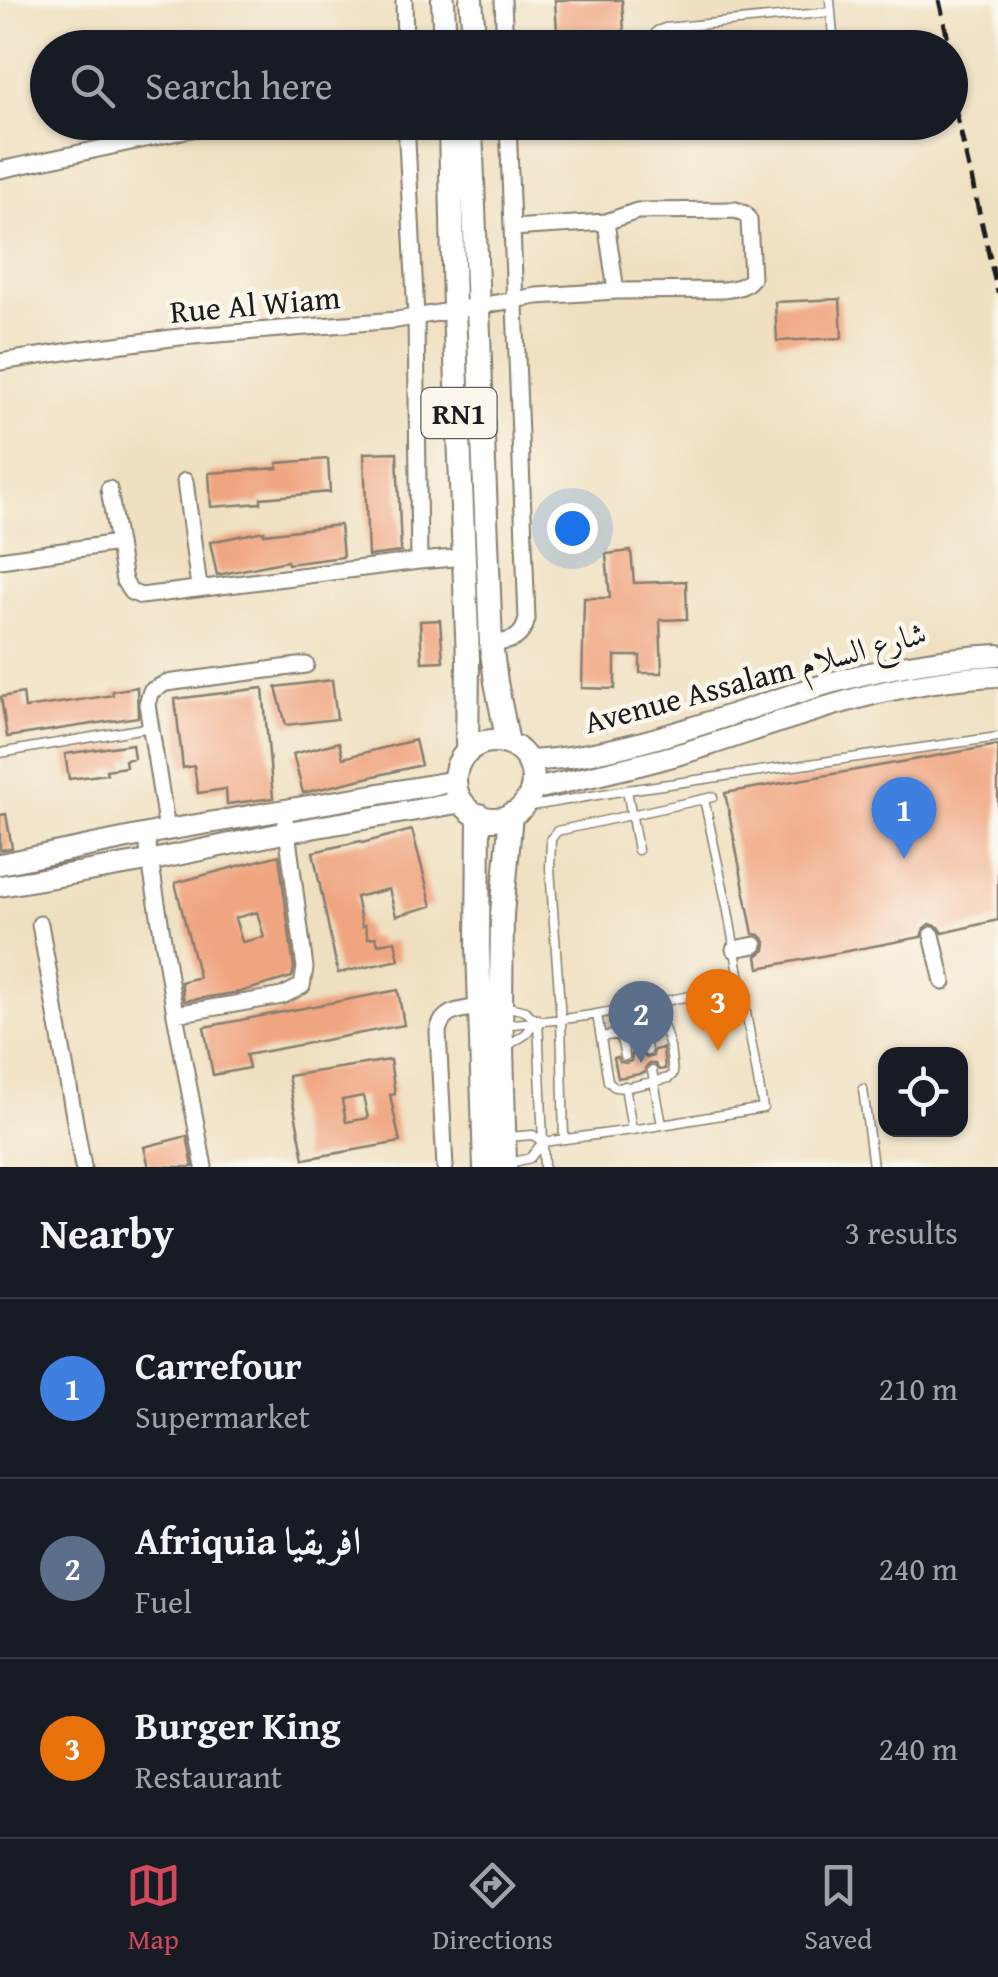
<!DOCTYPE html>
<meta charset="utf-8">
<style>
body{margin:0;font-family:"Gentium Book Plus",Amiri,serif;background:#20242c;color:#f1f3f6}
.controls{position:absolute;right:30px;bottom:30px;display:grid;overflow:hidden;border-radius:20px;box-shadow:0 2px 8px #0004}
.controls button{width:90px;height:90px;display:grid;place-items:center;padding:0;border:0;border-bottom:2px solid #363941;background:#171b24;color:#f1f3f6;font:50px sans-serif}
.you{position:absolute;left:572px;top:528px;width:35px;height:35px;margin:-25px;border:8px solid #fff;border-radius:50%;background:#1a73e8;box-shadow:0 0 0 15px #1a73e833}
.badge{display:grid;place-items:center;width:65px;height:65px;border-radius:50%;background:#d1495b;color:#fff;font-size:32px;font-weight:700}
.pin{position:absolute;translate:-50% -82px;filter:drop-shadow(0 2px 5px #0008)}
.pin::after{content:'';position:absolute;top:52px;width:35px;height:30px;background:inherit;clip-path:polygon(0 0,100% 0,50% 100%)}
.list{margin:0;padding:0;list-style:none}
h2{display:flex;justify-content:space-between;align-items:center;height:130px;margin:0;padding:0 40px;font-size:42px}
h2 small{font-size:32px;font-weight:400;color:#9ea1a6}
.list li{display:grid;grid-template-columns:65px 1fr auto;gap:30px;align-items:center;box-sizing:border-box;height:180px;padding:0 40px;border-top:2px solid #363941}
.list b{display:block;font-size:38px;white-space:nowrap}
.list p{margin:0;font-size:32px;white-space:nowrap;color:#9ea1a6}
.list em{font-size:32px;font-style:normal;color:#9ea1a6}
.icon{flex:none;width:55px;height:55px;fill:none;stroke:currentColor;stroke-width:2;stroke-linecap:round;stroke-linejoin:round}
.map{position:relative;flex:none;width:998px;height:1167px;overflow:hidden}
.search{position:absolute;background:#171b24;box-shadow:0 2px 8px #0004;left:30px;right:30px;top:30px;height:110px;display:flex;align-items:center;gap:25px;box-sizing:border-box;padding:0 35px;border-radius:55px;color:#9ea1a6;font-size:38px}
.sheet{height:670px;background:#171b24}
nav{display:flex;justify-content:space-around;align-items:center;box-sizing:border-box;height:140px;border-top:2px solid #363941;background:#171b24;font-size:28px;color:#9ea1a6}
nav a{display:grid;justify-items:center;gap:5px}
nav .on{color:#d1495b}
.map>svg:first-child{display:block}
</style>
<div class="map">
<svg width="998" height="1167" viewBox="0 0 998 1167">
<rect width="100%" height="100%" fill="#fbf7ec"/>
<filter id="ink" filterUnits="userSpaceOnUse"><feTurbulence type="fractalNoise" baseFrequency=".01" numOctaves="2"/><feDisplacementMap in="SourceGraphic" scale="20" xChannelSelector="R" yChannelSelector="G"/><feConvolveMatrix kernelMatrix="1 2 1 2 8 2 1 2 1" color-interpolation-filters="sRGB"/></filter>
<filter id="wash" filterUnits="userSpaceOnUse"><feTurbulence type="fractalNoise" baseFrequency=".0048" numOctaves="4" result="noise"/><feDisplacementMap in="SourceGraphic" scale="40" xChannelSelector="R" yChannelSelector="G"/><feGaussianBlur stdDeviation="2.25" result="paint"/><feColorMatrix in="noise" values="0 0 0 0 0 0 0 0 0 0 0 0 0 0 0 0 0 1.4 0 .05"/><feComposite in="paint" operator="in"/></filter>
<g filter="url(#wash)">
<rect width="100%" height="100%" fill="#efe0c1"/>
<g id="blocks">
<path fill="#f0a581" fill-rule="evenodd" d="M555,0H622L625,48H558Z
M840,299L842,338L777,341L775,302Z
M397,452L401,552L368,556L364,453Z
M328,459L330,492L261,498V503L211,507L209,473L278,468L277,463Z
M340,525L343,557L288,564L287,561L217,575L210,542L264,531V534Z
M631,551L634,583L686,581L687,619L660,620L662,673H640V656H615V689L582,688L584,598H610L606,554Z
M440,620L443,661L422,662L420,621Z
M332,680L337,719L286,725L276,687Z
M137,687L138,717L7,737L1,697L23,693L25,708L113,695L112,691Z
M263,688L273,798L227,804L226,789L198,793L194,766L183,768L175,699Z
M415,740L421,765L303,793L293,754L339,742L343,758Z
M132,744L134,758L125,760L126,767L106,770L107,774L69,779L65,754Z
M998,745V920L943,933L939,927L930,924L924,928L921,937L759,968L757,956L765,950L766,942L760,935L753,934L725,793Z
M6,814L12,848L0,850V815Z
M412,830L432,906L396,916L389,889L356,897L362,926L365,925L368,938L376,937L378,944L395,941L399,960L338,973L313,852L361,841L362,843Z
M279,855L294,968L292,977L240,992L184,1001L181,982L199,977L175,883ZM257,912L264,937L242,942L235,918Z
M398,990L404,1025L246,1055L249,1068L213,1075L204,1027Z
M663,1048L665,1069L659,1070L655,1064H650L645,1068V1073L618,1078L614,1058L618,1057L620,1062L626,1063L631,1061L632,1054L640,1053L647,1058L653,1056L654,1050Z
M390,1060L395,1094L390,1095L400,1142L304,1159L288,1076ZM363,1096L368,1118L346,1122L342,1100Z
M187,1136L193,1167H149L144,1147Z"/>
</g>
</g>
<g filter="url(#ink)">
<use href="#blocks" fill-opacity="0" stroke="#867e6e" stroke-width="2.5"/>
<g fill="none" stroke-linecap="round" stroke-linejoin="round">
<g stroke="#867e6e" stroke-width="11">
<path id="lane" d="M830,0L834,48
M652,48V39L657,31L665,28L831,12
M510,133L602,128L630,122
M0,753L151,727
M627,790L638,850
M520,808L627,790L998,737
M505,1006L525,1011L536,1020L526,1034L507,1046
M597,1014L608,1081C611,1083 612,1086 615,1087C625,1090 658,1080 669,1078L673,1074L670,1047L664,1028L660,1027L601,1037
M538,1019L544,1167
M505,1025C536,1021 566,1020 597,1014C645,1006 693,995 742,985
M643,1030L647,1051
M620,1034L625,1056
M652,1071L662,1125
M625,1086L632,1130
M863,1089L873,1167
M507,1137L533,1135L543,1142L632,1130L763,1108L727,906L704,799
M564,1139L561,1020L550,868L551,839L557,831L713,797
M510,1163L530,1158L543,1142"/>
</g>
<g stroke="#867e6e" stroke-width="19">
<path id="street" d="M404,0L405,48
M503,0L505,48
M406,122L416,316L419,561
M0,170L225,122
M606,222L616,291
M0,362L84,349L180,337L397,320L537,296L616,291L724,290C736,288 744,288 752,278L749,220L745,214L736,210L637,211L606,222L512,228
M185,481L199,587
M109,489L124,581L131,592L141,596L419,561L466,557
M0,560L118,543
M491,644C511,641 522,640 527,619L508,122
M167,830L147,704L151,691L166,683L306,665
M146,835L175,1014L204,1167
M40,924L83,1167
M932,935L943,982
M734,949L755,945
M175,1014L282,996L302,986L305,968L286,823
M445,1167L438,1032C442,1009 462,1010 481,1007"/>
</g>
<g stroke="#867e6e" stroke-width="24">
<path id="secondary" d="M528,761C626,756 717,718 810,689C872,670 933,658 998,655
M531,790C591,776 651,764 709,745C808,713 892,680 998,676
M0,864L167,830L456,781
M0,886L148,861L288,832L463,802"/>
</g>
<g stroke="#867e6e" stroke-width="26">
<path id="primary" d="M443,0L445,48
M471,0L475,48
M450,127L454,309L468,659L467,753
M471,129L491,644L496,682L508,743
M455 780a39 39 0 1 1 78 0a39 39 0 1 1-78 0Z
M479,815L478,946L485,1167
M505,1167L501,1005L502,914L511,814"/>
</g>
<use href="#lane" stroke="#fff" stroke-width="8"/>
<use href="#street" stroke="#fff" stroke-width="15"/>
<use href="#secondary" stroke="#fff" stroke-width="20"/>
<use href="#primary" stroke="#fff" stroke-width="22"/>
<path stroke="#1c1c1c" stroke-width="5" stroke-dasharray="15 8" stroke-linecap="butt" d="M939,0L950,48
M950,50L962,98
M950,87L998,293"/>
</g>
</g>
<g text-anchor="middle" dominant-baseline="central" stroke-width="9" stroke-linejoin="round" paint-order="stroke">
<rect fill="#fbf7ec" stroke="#5f5e5a" stroke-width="2.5" x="421.5" y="388" width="75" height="50" rx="8"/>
<g font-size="30" font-weight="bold" fill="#1c1c1c">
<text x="459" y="413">RN1</text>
</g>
<g font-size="32" fill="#1c1c1c" stroke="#fbf7ec">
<text transform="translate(255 304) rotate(-5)">Rue Al Wiam</text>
<text transform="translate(755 677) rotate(-15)">Avenue Assalam شارع السلام</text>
</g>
</g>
</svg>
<div class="controls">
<button><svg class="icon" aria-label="locate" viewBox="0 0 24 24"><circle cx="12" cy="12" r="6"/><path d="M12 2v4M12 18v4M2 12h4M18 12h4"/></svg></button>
</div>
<div class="you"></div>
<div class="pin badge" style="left:904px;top:859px;background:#3f7fe0">1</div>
<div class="pin badge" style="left:641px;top:1063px;background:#5c6f8a">2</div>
<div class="pin badge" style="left:718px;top:1051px;background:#e8710a">3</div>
<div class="search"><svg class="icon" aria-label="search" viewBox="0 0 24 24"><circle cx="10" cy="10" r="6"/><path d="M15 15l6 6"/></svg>Search here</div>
</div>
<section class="sheet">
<h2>Nearby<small>3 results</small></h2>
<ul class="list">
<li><span class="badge" style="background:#3f7fe0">1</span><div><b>Carrefour</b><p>Supermarket</p></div><em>210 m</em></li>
<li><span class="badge" style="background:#5c6f8a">2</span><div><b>Afriquia افريقيا</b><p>Fuel</p></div><em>240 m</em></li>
<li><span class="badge" style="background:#e8710a">3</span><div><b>Burger King</b><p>Restaurant</p></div><em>240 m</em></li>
</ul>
</section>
<nav>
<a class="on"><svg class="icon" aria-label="map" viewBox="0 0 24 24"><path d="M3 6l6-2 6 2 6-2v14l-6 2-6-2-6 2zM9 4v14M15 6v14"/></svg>Map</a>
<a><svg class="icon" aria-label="directions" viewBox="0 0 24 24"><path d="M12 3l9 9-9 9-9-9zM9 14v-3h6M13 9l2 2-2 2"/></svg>Directions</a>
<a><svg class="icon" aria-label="saved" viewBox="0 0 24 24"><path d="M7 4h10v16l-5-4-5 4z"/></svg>Saved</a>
</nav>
